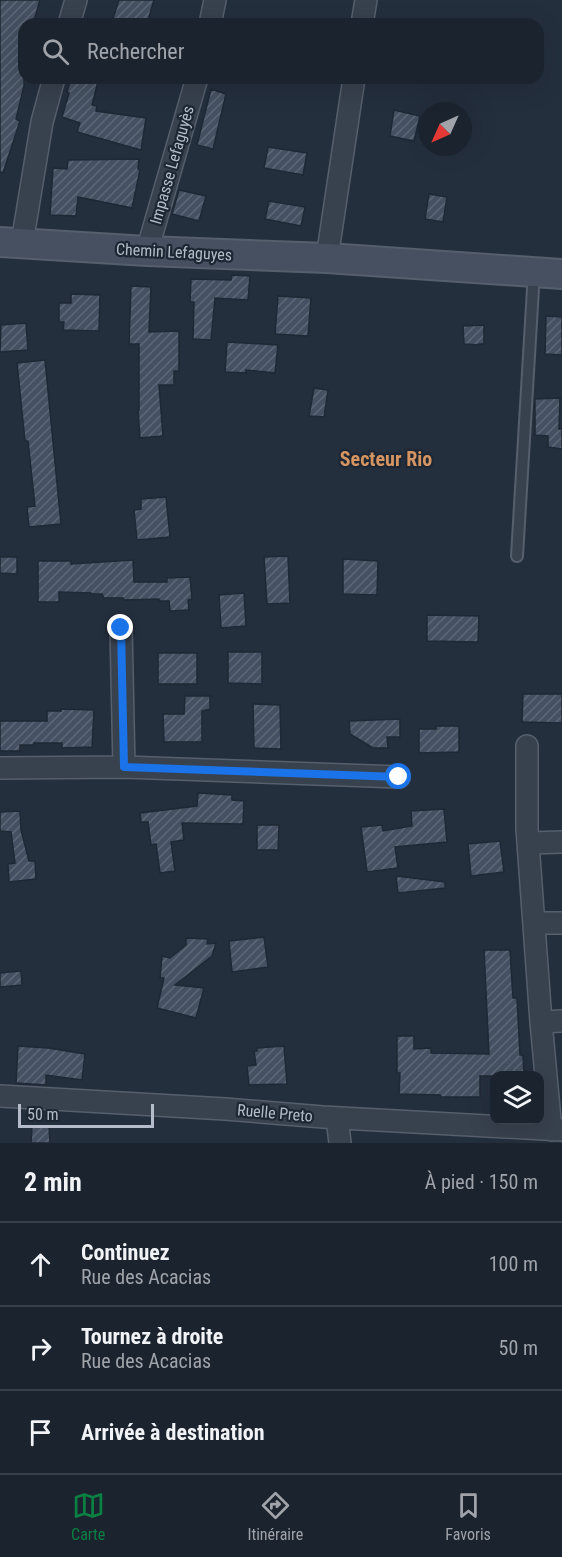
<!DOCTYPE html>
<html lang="fr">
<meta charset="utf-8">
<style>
body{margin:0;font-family:"Roboto Condensed",sans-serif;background:#282f3a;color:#f1f3f6}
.controls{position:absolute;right:18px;bottom:18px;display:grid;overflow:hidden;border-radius:12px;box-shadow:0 6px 24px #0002}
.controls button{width:54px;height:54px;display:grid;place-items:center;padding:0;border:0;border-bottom:2px solid #39404a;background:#1b232e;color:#f1f3f6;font:30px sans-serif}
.compass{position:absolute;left:418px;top:102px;width:54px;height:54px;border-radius:50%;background:#1b232e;box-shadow:0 6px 24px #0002;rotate:225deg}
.scale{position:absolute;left:18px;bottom:15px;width:136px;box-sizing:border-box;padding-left:6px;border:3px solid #b4bcc9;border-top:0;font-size:16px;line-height:21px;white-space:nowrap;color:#b4bcc9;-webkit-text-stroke:4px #1d2633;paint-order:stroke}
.stop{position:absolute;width:18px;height:18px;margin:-14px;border:4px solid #1a73e8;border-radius:50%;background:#fff}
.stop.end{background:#1a73e8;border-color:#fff;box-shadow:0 2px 6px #0008}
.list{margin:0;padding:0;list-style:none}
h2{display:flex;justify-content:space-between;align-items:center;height:78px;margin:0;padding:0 24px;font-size:26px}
h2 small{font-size:20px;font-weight:400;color:#a0a4aa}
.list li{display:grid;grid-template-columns:39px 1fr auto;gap:18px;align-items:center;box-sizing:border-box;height:84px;padding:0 24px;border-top:2px solid #39404a}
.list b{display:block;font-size:22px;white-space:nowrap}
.list p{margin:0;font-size:20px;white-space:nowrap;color:#a0a4aa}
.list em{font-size:20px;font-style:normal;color:#a0a4aa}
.icon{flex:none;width:33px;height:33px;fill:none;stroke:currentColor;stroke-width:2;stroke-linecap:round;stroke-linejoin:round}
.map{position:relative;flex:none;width:562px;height:1143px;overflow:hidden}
.search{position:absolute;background:#1b232e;box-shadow:0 6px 24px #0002;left:18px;right:18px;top:18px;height:66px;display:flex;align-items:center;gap:15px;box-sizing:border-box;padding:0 21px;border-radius:18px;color:#a0a4aa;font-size:22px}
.sheet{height:330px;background:#1b232e}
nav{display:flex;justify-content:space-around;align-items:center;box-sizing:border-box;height:84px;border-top:2px solid #39404a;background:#1b232e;font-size:16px;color:#a0a4aa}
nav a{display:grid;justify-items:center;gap:3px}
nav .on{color:#0b8043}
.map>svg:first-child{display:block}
</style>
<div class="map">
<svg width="562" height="1143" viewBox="0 0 562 1143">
<defs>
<pattern id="building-hatch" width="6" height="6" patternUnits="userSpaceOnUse" patternTransform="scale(1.5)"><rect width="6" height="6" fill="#455162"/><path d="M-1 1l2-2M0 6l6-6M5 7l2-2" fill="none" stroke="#5d6877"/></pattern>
</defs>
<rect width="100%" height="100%" fill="#242f3e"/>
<path fill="url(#building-hatch)" stroke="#1f2835" stroke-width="1.5" d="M0,0H40L33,24H24V86L16,119L20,121L3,173L0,172Z
M119,0H154L147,24H111Z
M71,78H99L92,105L97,106L96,111L146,118L141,150L77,132L80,123L62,117L69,93L67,92Z
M211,89L226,94L213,149L197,145Z
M394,110L420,116L414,141L390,136Z
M268,147L307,153L303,175L264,168Z
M139,159L138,169L140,170L132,208L78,197L76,216L50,215L53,168L67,169L68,160Z
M179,190L206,196L199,221L172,214Z
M429,194L447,197L443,222L425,219Z
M269,201L305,207L301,226L265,219Z
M232,275L250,276L248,300L215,298L211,340L193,339L194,302H190L191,279L231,280Z
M131,286L151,287L149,332L179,331V371H174V385H159L163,436L140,438L138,410H139V344H129Z
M71,294L100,295L99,331L63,330L64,322H59V303H71Z
M278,296L311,298L308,336L275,334Z
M546,316L562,317V355L545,354Z
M26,323L28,350L0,352L1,325Z
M484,325V344H479V345L464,344L463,326Z
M227,342L278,345L275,373L246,370V373L225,372Z
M45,360L61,524L29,527L27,507L35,506L28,441H25L17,363Z
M314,388L328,390L324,417L309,416Z
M560,398L559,429H562V449L548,447V436L535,435V399Z
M166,497L170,537L137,540L134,510L141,509V499Z
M288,556L290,603L267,604L264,557Z
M0,557H17V574L0,573Z
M343,559L378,561L377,595L343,594Z
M133,560L134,582H167V578L190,577L192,599L188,600L189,610L170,611L169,601H159V599L124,600L123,598H104L102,594H91V593L59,592V602H38V561H71V564Z
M244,593L246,626L221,628L219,595Z
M427,615L479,616L478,642L427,641Z
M228,652H262V684L228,683Z
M158,653H197V684H158Z
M523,694H562V723L522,722Z
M185,696H210V709L202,711V742H164L163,714H184Z
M253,704L280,705L281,749L254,748Z
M61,709L94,710L92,747L62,748V743H34V745H20V751H0V721H47V711H61Z
M400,719V737H387L388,748H373L350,734L349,721Z
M436,726H459V752L419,753V729H436Z
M198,793L232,795V800L244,801L243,824L182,823L184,840L171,842L175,871L160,873L156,844L151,845L148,822H141L140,813L197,806Z
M444,809L447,842L395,847L398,868L367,872L361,827L382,825L383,831L412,826L411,811Z
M20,811L21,830L29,861H35L36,879L9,882L8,864L15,863L11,832L0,831V812Z
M257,825H279L278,850H257Z
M500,841L504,872L471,876L468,844Z
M396,876L445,882V888L398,893Z
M264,937L268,967L232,972L229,941Z
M186,938L208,939L207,944L216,943L212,956L175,985L204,988L196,1018L157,1008L164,978H160L162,956L170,958L186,945Z
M484,950H510L513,998H517L520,1055H523L524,1076H480V1097H441L440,1095L399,1094L400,1073H397V1036H414V1049L431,1048V1053L489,1054Z
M21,971L22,985L0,987V973Z
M18,1046L48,1048L85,1054L82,1080L46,1075V1085L16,1083Z
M284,1046L287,1084L249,1085L247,1066L256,1065L254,1051H257V1048Z
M49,1126L50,1143H31L32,1127Z"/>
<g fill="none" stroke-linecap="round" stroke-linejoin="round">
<g stroke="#565f6c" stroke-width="14">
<path id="lane" d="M517,556L534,272"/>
</g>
<g stroke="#565f6c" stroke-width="24">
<path id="street" d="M69,24L76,0
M210,24L215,0
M362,24L366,0
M22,243L42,122L54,78
M147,251L197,78
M327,258L354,78
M121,628L124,767
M527,746V829L541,1022L551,1130
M0,768L124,767L399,777
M528,843L562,842
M534,923H562
M541,1022L562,1021
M0,1096L225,1109L323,1117L562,1130
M337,1118L340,1143"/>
</g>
<g stroke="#565f6c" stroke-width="32">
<path id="secondary" d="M0,242L147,251L327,258L562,274"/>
</g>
<use href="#lane" stroke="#38414e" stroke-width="10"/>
<use href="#street" stroke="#38414e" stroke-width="21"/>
<use href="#secondary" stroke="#465061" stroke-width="28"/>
</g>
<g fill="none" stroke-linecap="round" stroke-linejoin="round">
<path stroke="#1a73e8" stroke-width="8" d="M121,628L124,767L399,777"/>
</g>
<g text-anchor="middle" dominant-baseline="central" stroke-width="4.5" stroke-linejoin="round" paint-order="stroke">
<g font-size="16" fill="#b4bcc9" stroke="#1d2633">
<text transform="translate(172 165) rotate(-74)">Impasse Lefaguyès</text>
<text transform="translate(174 252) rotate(3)">Chemin Lefaguyes</text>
<text transform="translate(275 1113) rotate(5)">Ruelle Preto</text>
</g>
<g font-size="20" font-weight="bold" fill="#d59563" stroke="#1d2633">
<text x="386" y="459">Secteur Rio</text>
</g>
</g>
</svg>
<div class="controls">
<button><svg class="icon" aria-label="layers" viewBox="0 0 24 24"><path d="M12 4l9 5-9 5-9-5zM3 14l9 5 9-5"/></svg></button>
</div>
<svg class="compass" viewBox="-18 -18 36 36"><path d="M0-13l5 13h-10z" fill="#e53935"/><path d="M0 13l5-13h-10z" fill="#a0a4aa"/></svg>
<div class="scale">50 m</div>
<div class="stop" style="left:399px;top:777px"></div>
<div class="stop end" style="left:121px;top:628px"></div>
<div class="search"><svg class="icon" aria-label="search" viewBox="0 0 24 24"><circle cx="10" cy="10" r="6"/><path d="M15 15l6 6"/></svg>Rechercher</div>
</div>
<section class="sheet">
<h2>2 min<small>À pied · 150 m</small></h2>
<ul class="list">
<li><svg class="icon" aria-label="ahead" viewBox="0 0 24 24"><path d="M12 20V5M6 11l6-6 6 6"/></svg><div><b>Continuez</b><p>Rue des Acacias</p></div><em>100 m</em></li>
<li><svg class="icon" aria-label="right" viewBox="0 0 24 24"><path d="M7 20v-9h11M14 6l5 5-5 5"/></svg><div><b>Tournez à droite</b><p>Rue des Acacias</p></div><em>50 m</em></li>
<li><svg class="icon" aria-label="arrive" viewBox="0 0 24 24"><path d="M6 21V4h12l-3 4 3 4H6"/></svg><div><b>Arrivée à destination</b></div></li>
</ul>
</section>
<nav>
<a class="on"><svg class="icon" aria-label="map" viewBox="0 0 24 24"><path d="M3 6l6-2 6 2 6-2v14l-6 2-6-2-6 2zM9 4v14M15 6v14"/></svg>Carte</a>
<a><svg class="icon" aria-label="directions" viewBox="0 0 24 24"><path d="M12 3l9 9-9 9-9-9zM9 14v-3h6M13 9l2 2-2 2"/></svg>Itinéraire</a>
<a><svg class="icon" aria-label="saved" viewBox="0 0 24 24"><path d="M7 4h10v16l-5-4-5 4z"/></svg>Favoris</a>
</nav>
